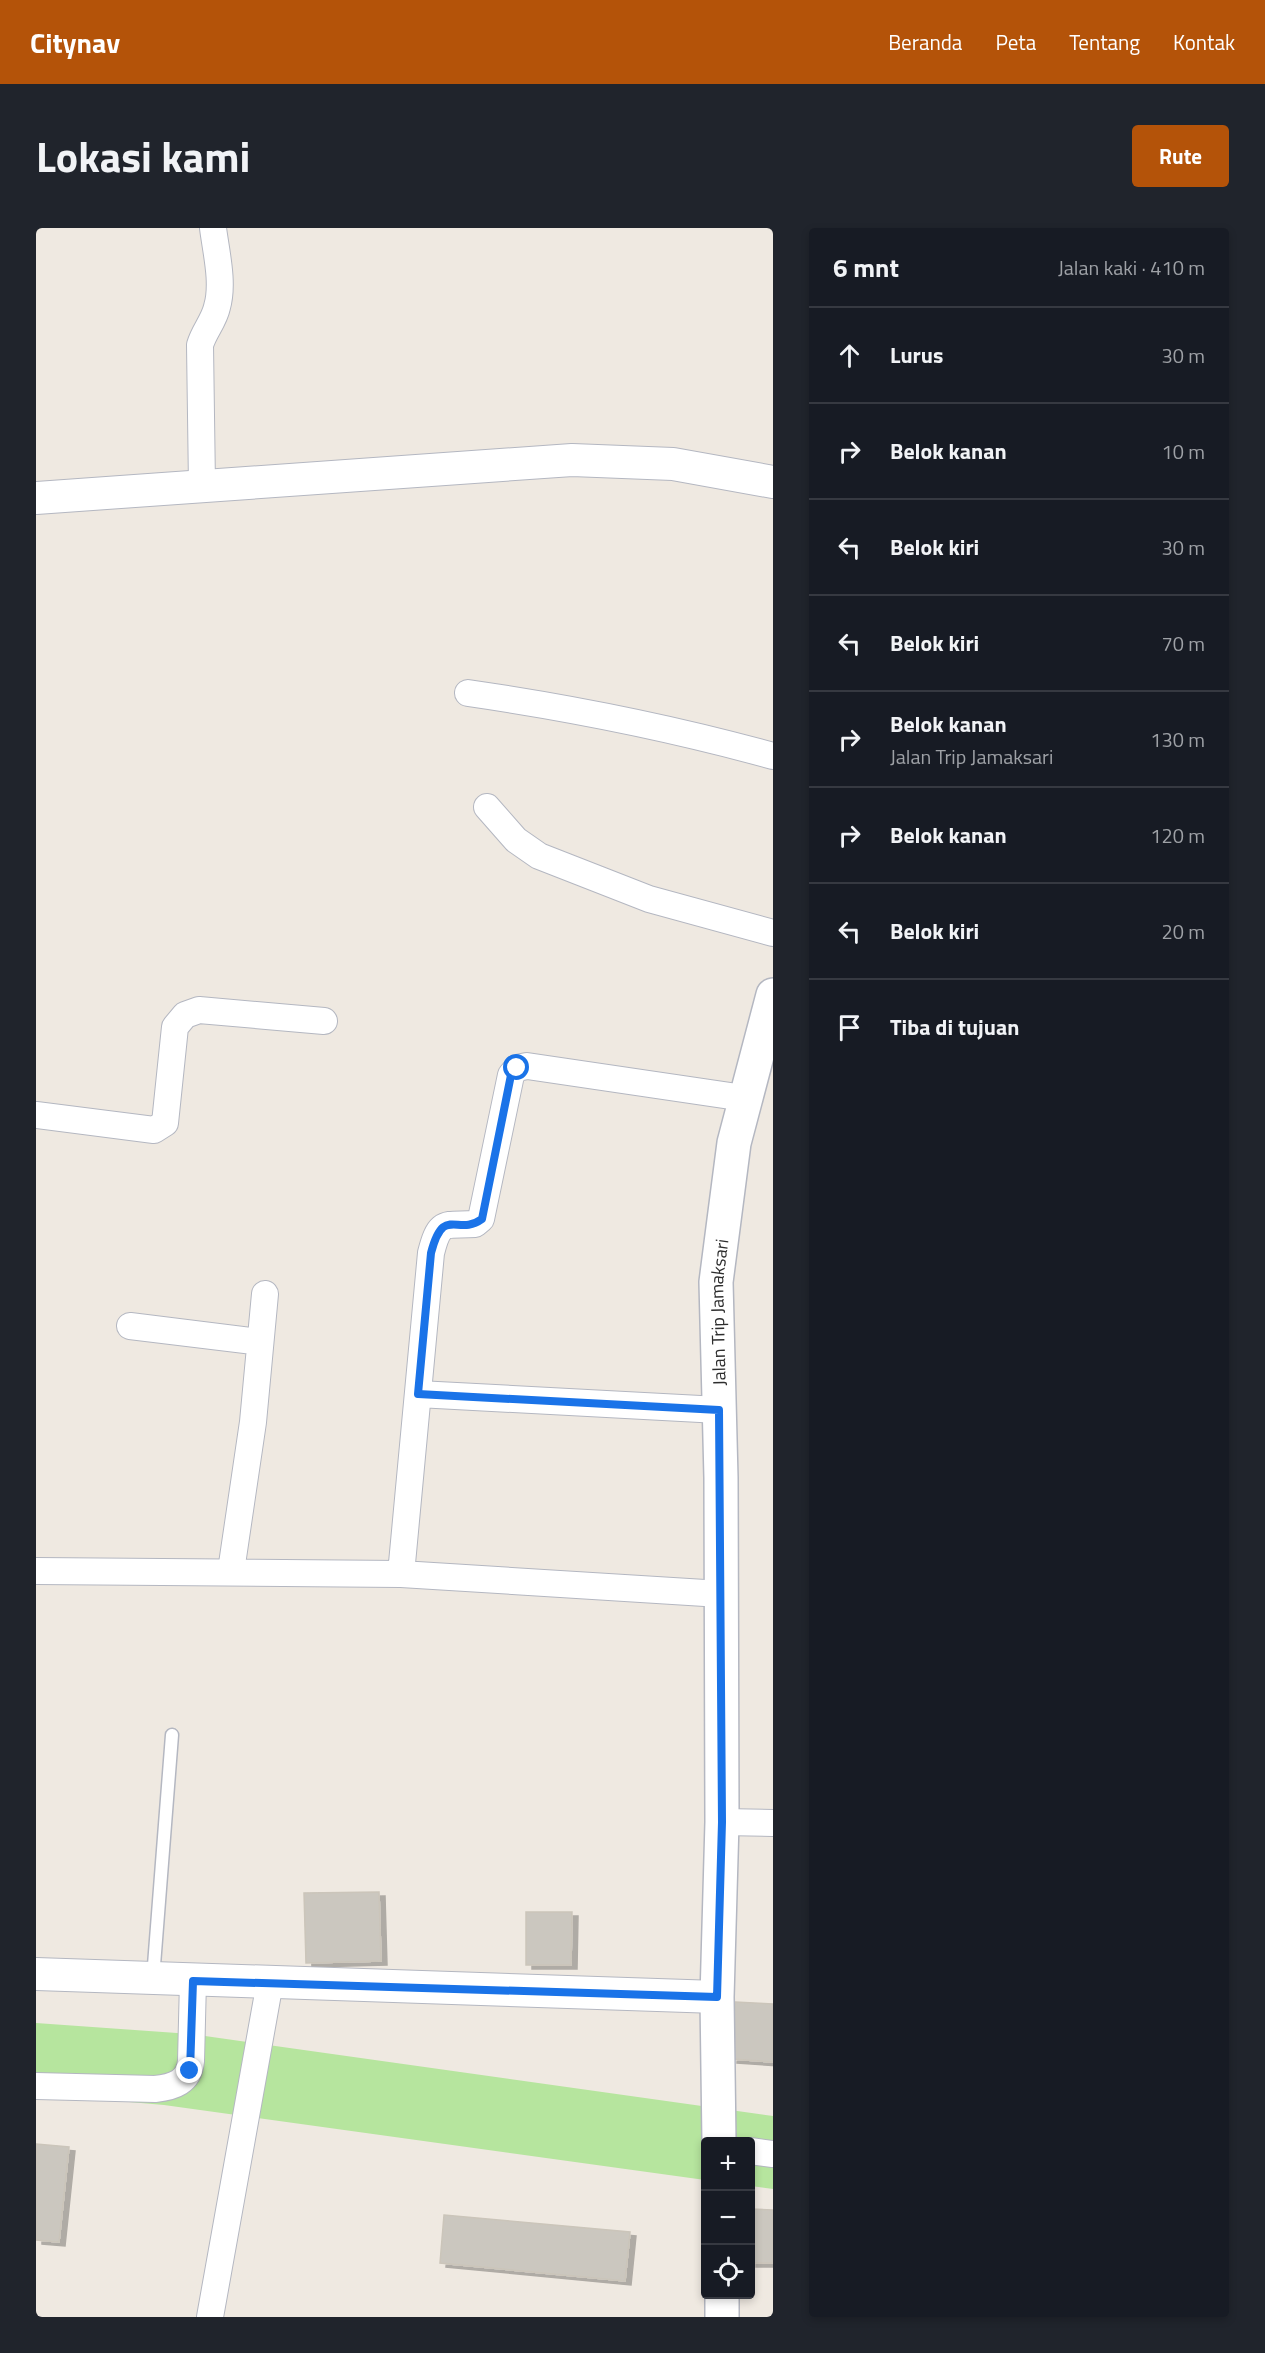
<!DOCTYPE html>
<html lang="id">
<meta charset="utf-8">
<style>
body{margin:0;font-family:"Titillium Web",sans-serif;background:#20242c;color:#f1f3f6}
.controls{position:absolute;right:18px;bottom:18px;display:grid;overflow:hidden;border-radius:6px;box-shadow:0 3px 9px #0003}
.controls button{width:54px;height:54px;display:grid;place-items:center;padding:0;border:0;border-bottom:2px solid #363941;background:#171b24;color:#f1f3f6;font:30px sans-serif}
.stop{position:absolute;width:18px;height:18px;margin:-14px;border:4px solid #1a73e8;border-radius:50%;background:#fff}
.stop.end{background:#1a73e8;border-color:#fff;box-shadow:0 2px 6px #0008}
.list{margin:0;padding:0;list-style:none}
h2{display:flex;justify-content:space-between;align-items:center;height:78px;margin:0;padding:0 24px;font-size:26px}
h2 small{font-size:20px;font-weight:400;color:#9ea1a6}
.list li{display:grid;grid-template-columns:39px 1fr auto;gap:18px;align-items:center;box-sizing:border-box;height:96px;padding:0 24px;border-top:2px solid #363941}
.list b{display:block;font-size:22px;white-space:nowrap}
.list p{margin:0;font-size:20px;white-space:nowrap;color:#9ea1a6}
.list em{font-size:20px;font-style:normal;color:#9ea1a6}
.icon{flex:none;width:33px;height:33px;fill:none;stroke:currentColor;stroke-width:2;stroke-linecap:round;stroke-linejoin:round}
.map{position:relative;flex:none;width:737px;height:2089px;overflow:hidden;border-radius:6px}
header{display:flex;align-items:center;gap:36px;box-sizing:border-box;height:84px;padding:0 30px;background:#b45309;color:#fff}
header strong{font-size:28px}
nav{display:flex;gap:33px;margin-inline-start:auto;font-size:21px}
.intro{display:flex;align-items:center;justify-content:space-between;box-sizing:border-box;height:144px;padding:0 36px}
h1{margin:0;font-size:42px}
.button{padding:15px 27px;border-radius:6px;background:#b45309;color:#fff;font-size:21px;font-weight:700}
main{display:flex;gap:36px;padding:0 36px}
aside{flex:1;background:#171b24;border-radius:6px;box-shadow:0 3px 9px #0003}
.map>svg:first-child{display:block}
</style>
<header>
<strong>Citynav</strong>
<nav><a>Beranda</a><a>Peta</a><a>Tentang</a><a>Kontak</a></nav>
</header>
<div class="intro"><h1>Lokasi kami</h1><a class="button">Rute</a></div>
<main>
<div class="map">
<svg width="737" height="2089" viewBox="0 0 737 2089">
<defs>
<filter id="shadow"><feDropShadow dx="6" dy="4" stdDeviation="0" flood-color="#0004"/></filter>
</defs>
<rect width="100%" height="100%" fill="#efe9e1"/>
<path fill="#b6e59e" d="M0,1795L155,1806L737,1888V1961L715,1958L714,1914H670L669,1952L128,1877L0,1866Z"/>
<path fill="#cbc7bf" stroke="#cbc5ba" stroke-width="1.5" filter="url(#shadow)" d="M343,1664L345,1733L270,1735L268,1665Z
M490,1684H536L535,1737H490Z
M699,1774L737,1776V1834L695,1831Z
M0,1916L33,1919L23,2014L0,2012Z
M714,1981L737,1982V2035H714Z
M408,1987L594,2004L589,2053L404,2035Z"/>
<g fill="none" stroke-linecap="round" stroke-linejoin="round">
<g stroke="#b4b7c1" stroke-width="15">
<path id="service" d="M117,1750L136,1507"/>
</g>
<g stroke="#b4b7c1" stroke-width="28">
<path id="minor" d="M166,258L164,117C168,103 178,93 181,79C188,55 180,24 177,0
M432,465C535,480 636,500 737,528
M451,579L480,612L503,628L613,671L737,705
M0,887L118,902L129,895L139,799L149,787L163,782L288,793
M94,1098L224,1114
M382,1166L683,1182
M0,1343L365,1346L685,1366
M195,1343L217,1194L229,1066
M365,1346L395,1025C404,990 409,998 439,996L445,991L475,847L481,840L491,838L708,870
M686,1594L737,1595
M0,1858L119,1861C138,1859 153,1854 155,1833L157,1753
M714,1923L737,1926
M174,2089L234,1754"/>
</g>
<g stroke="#b4b7c1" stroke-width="34">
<path id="tertiary" d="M0,270L536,232L637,236L737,254
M0,1746L681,1769"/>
</g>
<g stroke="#b4b7c1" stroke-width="36">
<g id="secondary">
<path id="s1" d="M683,1914L681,1769L686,1594L685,1250L680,1054L698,915L737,767"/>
<path d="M686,2066V2089"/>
</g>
</g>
<use href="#service" stroke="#fff" stroke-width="12"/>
<use href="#minor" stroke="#fff" stroke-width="26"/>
<use href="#tertiary" stroke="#fff" stroke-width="32"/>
<use href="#secondary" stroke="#fff" stroke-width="33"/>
</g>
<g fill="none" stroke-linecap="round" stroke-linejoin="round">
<path stroke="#1a73e8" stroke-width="8" d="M154,1843L157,1753L681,1769L686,1594L683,1182L382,1166L395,1025C408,976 421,1009 446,991L475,847L481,840"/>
</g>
<g text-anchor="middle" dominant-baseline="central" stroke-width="5" stroke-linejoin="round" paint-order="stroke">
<g font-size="18" fill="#2e2e2e" stroke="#fff">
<text stroke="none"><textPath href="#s1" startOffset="830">Jalan Trip Jamaksari</textPath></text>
</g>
</g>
</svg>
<div class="controls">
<button>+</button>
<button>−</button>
<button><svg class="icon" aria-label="locate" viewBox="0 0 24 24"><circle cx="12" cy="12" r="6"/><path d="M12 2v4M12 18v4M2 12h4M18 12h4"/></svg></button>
</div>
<div class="stop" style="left:481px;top:840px"></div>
<div class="stop end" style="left:154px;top:1843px"></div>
</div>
<aside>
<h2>6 mnt<small>Jalan kaki · 410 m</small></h2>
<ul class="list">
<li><svg class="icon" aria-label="ahead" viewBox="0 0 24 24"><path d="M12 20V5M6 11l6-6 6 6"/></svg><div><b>Lurus</b></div><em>30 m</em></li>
<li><svg class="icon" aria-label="right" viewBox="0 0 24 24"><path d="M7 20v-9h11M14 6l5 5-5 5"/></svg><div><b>Belok kanan</b></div><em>10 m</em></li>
<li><svg class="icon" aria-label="left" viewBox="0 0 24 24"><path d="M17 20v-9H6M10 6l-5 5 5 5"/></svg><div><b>Belok kiri</b></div><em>30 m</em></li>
<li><svg class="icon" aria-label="left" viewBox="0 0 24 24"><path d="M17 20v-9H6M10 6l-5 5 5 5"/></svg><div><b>Belok kiri</b></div><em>70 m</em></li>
<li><svg class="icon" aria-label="right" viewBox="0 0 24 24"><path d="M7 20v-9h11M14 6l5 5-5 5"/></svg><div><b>Belok kanan</b><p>Jalan Trip Jamaksari</p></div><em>130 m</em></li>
<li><svg class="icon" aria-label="right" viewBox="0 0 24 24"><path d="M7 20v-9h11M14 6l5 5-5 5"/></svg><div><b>Belok kanan</b></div><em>120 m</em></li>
<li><svg class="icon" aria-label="left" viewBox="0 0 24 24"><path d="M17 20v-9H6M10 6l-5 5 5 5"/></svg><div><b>Belok kiri</b></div><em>20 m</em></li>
<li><svg class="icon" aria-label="arrive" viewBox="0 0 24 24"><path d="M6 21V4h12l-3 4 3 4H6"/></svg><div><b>Tiba di tujuan</b></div></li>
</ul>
</aside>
</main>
